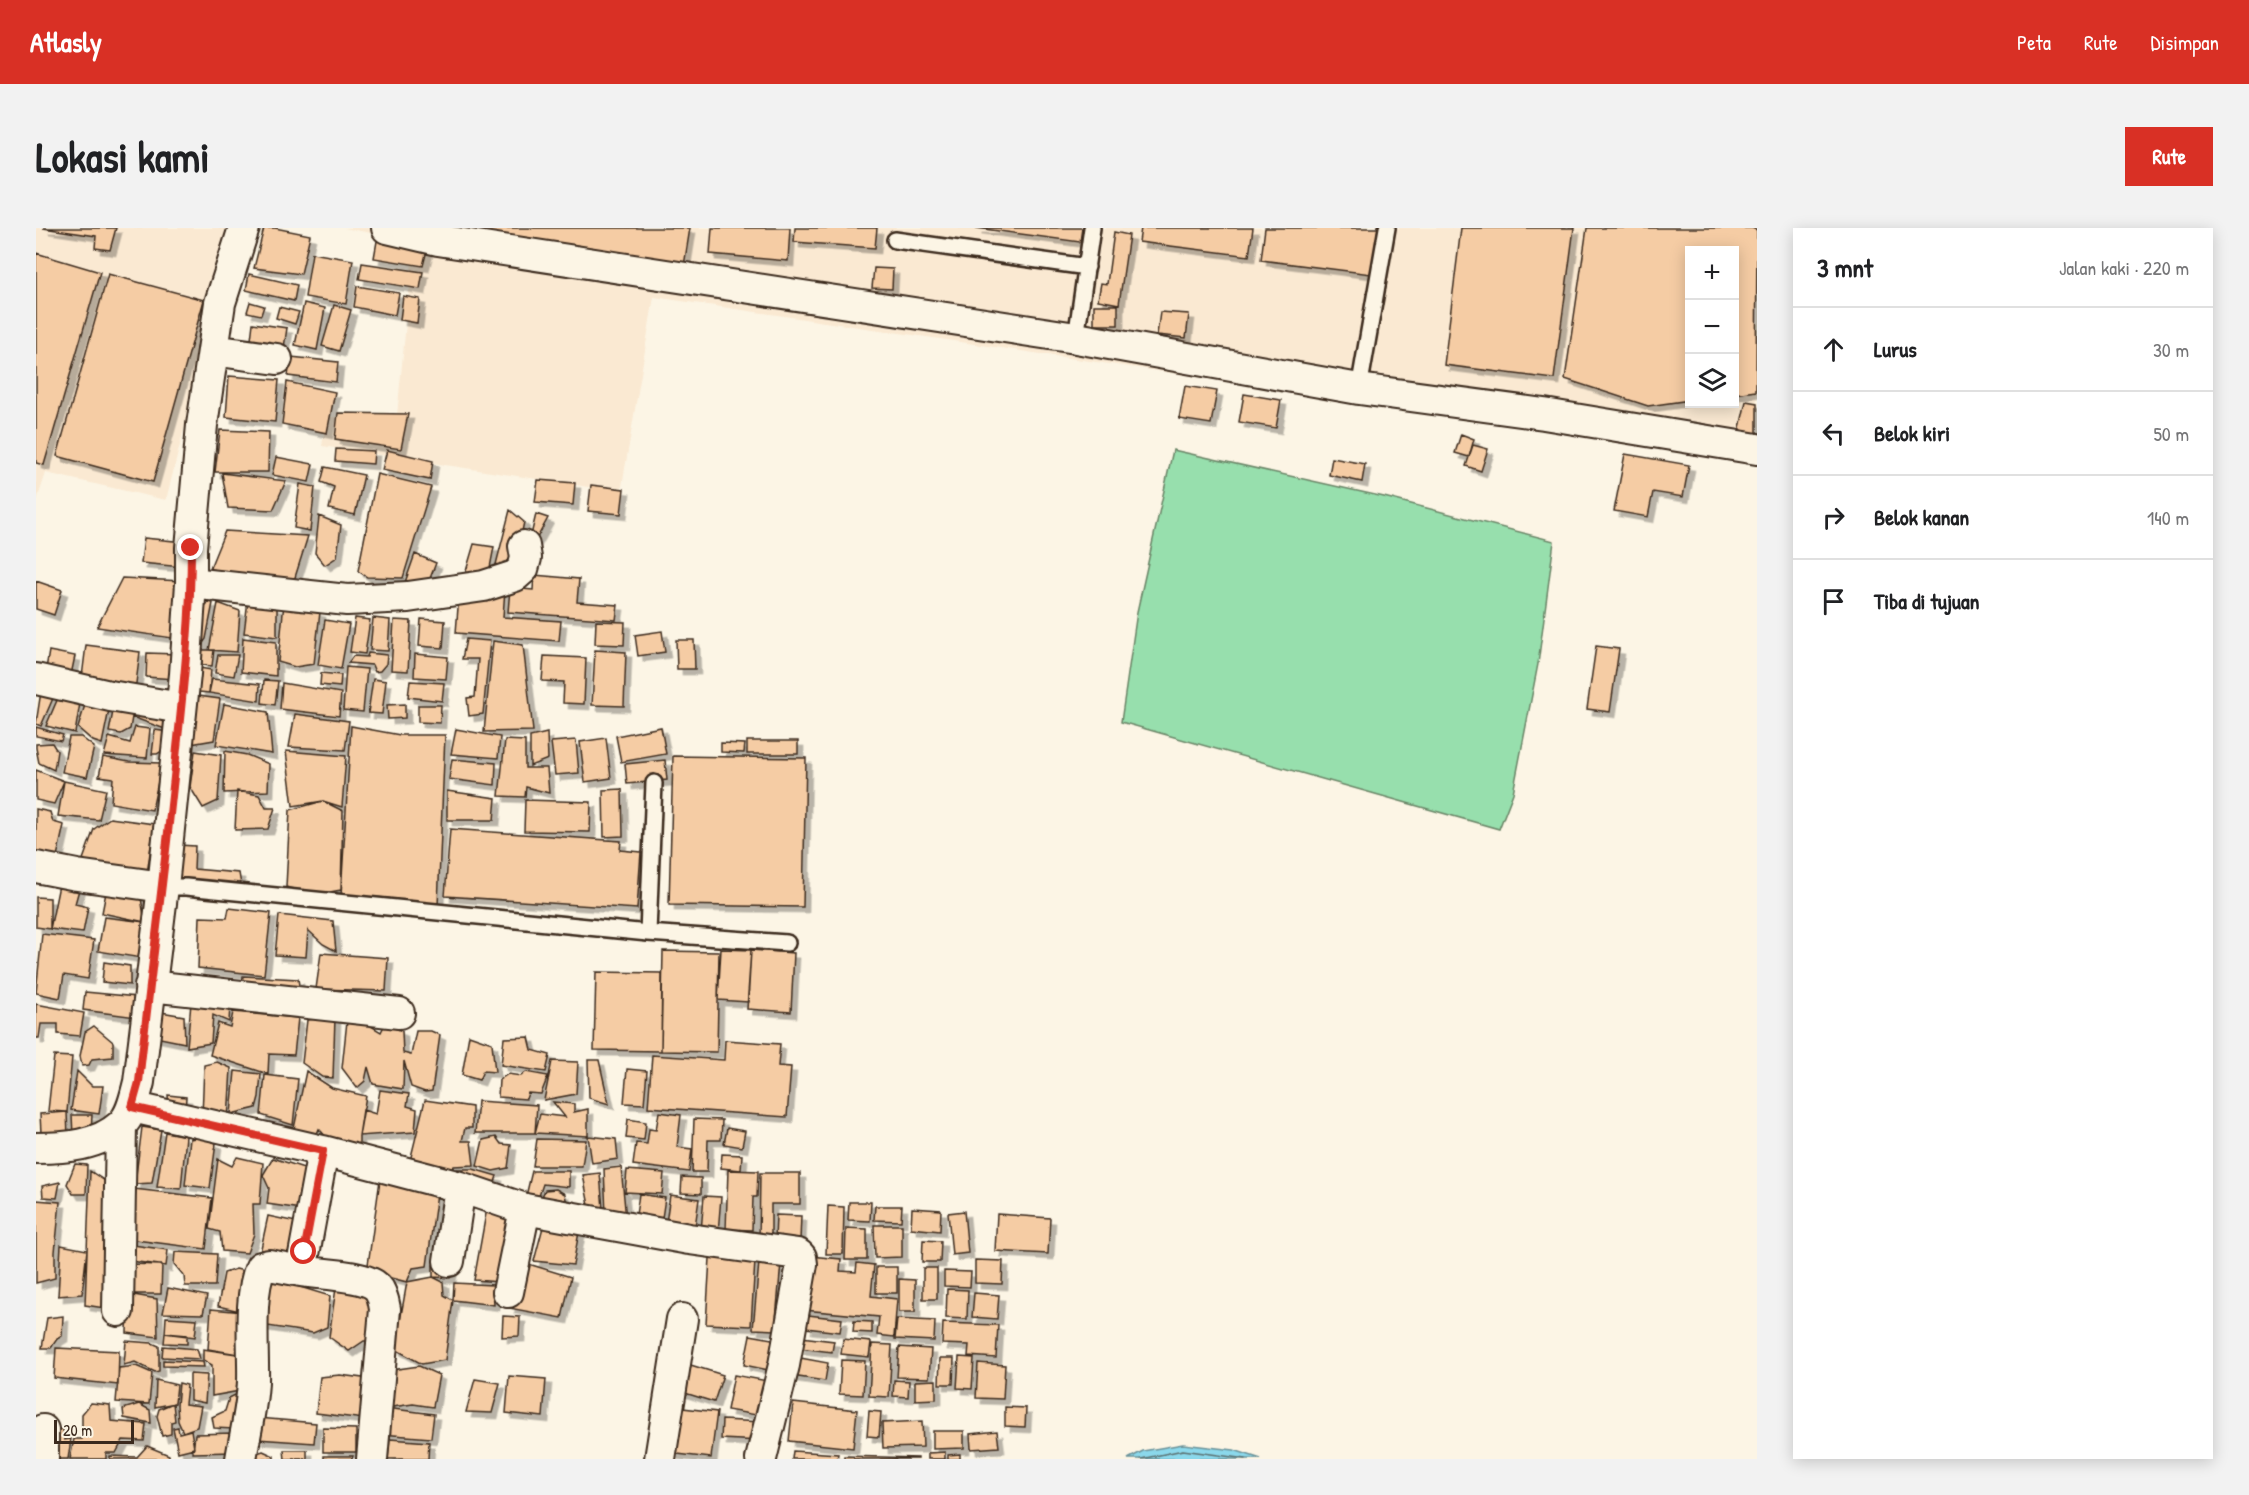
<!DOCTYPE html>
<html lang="id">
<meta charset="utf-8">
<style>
body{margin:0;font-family:"Patrick Hand",sans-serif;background:#f2f2f2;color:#202124}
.controls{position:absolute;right:18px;top:18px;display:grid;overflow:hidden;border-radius:0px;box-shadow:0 3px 15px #0003}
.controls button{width:54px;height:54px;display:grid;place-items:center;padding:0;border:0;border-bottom:2px solid #e0e0e0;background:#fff;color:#202124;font:30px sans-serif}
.scale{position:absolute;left:18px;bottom:15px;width:80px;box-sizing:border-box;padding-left:6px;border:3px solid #3b2a1e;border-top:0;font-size:16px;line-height:21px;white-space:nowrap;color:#3b2a1e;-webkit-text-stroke:4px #fcf5e5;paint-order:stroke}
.stop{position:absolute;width:18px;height:18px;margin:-14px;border:4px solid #d93025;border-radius:50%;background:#fff}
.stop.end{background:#d93025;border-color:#fff;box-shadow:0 2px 6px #0008}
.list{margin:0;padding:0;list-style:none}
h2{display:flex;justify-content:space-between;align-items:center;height:78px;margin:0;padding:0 24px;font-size:26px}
h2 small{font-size:20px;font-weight:400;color:#757577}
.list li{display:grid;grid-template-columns:39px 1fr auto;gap:18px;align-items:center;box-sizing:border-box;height:84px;padding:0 24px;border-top:2px solid #e0e0e0}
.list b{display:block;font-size:22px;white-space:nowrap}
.list em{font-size:20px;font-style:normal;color:#757577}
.icon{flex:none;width:33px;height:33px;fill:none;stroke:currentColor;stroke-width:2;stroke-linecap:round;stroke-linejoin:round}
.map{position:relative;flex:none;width:1721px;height:1231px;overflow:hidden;border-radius:0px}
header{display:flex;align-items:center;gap:36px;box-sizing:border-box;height:84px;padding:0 30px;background:#d93025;color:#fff}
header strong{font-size:28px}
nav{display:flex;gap:33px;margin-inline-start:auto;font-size:21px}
.intro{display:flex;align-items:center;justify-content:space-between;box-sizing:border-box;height:144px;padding:0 36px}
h1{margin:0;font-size:42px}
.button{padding:15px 27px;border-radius:0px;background:#d93025;color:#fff;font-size:21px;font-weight:700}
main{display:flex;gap:36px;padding:0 36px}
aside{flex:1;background:#fff;border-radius:0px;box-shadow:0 3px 15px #0003}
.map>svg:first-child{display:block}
</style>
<header>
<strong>Atlasly</strong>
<nav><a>Peta</a><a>Rute</a><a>Disimpan</a></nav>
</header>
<div class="intro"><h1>Lokasi kami</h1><a class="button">Rute</a></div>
<main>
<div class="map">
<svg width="1721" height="1231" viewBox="0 0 1721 1231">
<defs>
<filter id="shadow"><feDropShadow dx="5.5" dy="5.5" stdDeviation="0" flood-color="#0004"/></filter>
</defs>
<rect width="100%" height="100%" fill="#fcf5e5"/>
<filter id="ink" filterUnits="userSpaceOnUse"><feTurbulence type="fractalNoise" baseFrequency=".0167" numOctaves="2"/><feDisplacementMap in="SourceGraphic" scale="12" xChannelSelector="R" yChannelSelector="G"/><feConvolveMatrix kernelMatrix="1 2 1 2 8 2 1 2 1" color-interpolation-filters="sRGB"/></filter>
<g filter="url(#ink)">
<path fill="#fae9d2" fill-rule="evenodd" d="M0,0H199L130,272L10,245L0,275Z
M308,0H1721V231L618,69L585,264L286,218L291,188L360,198L378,13ZM1654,22H1698V176H1654Z"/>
<path fill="#97dfad" stroke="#698466" stroke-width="1.5" d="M1137,222L1348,269L1518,313L1502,436L1477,565L1463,601L1085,494L1101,384Z"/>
<path fill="#8bd8eb" stroke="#6b9299" stroke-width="1.5" d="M1147,1216L1198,1222L1225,1231H1092L1107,1223Z"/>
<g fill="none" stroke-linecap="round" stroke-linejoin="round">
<path stroke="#5b7070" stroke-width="1.5" d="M1105,1231L1147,1222L1210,1231"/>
</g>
<path fill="#f5cca4" stroke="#3b2a1e" stroke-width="1.5" filter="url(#shadow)" d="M7,0H80L74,22L59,20L60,8Z
M228,0H239L274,7L265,46L218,40Z
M391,0H654L648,38Z
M676,0H754L752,33L674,26Z
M759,0H841L839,20L758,14Z
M940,0H1046L1044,14Z
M1105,0H1217L1213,28L1103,14Z
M1229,0H1342L1335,46L1225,32Z
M1425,0H1538L1518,151L1408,137Z
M1551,0H1716L1721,2L1720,163L1698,166V22H1654V172L1612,178L1529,151Z
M1078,4L1093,7L1083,76L1062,72L1065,55L1071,56Z
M341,13L391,22L387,38L338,30Z
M0,25L64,44L8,237L0,235Z
M276,25L317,32L310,76L269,69Z
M326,35L387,44L384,61L323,51Z
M838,40L857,41L856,61L836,60Z
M72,46L168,72L117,254L21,228Z
M213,46L261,57L258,73L210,62Z
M321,58L363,65L359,87L318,79Z
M367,68L384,71L381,95L364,92Z
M214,74L228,78L225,87L211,84Z
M268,75L289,80L281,122L259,117Z
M298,77L315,82L303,123L286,118Z
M1058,77H1082V97H1058Z
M243,79L263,84L259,96L240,90Z
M1124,84L1153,86L1150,110L1121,107Z
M217,95L251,100L247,126L214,120Z
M255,129L302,134L300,154L252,148Z
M193,148L243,152L239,194L190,189Z
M251,154L299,164L291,205L246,196Z
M1149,158L1181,163L1175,196L1143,191Z
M1208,166L1245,172L1240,200L1203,194Z
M1710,173L1721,175V208L1703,204Z
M302,185L372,186L365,221L299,211Z
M184,202L233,204L232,244H179Z
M1425,206L1438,211L1433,229L1419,225Z
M1437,217L1452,221L1445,243L1430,238Z
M300,221L338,223L337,236L299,233Z
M351,222L397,233L394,252L346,242Z
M1589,226L1653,237L1647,269L1617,264L1612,289L1578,283Z
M240,229L277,236L273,254L236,247Z
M1296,230L1329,236L1326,254L1293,247Z
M289,239L328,247L319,287L293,281L298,259L285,254Z
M186,245L250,253L237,282L192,280Z
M341,246L395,259L367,350L331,349L322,343Z
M502,252L539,255L537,277L499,274Z
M264,256L279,259L274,303L258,300Z
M555,257L588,261L585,286L552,283Z
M474,282L488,294L477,347L457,348Z
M500,286L512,290L496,319L493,316Z
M283,288L305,297L301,329L289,337L279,325Z
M189,303L272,308L256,359L169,352Z
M108,310L148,314L146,339L105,335Z
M438,316L458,319L452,350H428Z
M379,326L400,335L389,363L367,360Z
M498,347L543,351L541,374L582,377L580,392L472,384L474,360L497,362Z
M86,350L146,353L143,411L61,399Z
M0,353L26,362L18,387L0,381Z
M469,361L467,389L525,393L523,413L420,405L423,367Z
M212,372L241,379V409L208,405Z
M172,374L177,375L170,411L161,424L156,405Z
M182,375L204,383L201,424L173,422Z
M248,375L284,384L278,436L259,439L242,434Z
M319,390L334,392L329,426L314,424Z
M337,390L354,392L352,423L334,422Z
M385,391L409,393L407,420L383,418Z
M289,392L313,396L305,441L282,437Z
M358,392L375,393L372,443L355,442Z
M560,393L589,394L588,417L559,416Z
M626,403L629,424L602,428L599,407Z
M207,410L240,414V448L205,444Z
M430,411L454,413L447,486L433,488L431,470L439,469L442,431H426Z
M640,412H658L659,441H641Z
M457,413L487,417L497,503L448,504Z
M50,417L104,424L99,463L45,457Z
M1560,418L1583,421L1574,484L1551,481Z
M165,422H178L176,438L166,437Z
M559,422L590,424L588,478L556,477Z
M13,423L39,428L34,452L9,447Z
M111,425L140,426L139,451L110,449Z
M332,425L351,427L350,436L344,443L339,444L336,437L312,435L317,428L331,429Z
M379,426L412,429L410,451L378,449Z
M182,427H202L198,448L179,445Z
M508,428L550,430L548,476L527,475L528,454L506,453Z
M310,439L331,441L327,484L307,482Z
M164,440L175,442L173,465L163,464Z
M285,445L305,447L304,459L284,457Z
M176,451L224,456L223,473L173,465Z
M337,451L350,453L346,486L332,485Z
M228,452L242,453L239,477L226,475Z
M374,453L408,455L406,473L372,469Z
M246,455L305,465L303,488L244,481Z
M6,457L21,461L5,498L0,496Z
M25,463L45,469L39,505L10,498Z
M162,468L184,471L178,512L149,517Z
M51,470L74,477L66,516L57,513L42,500Z
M79,473L134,483L129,501L96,489L94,501L85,506L73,504Z
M188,476L232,484L236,526L180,517Z
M369,476V490L352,491L351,477Z
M382,477H405L404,495L382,494Z
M259,486L313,493L309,522L253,519Z
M315,498L364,507H409L402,678L351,670L305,667Z
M0,499L27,507L25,513L0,508Z
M99,499L114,501L111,530L68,527L73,509L94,515Z
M625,499L630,526L585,534L580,508Z
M420,501L464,509L462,530L415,526Z
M119,502L132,504L130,520L121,526H116Z
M511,505L512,531L494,538V509Z
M33,509H45L58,519L51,549L26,544Z
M570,510L575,550L549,554L544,514Z
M469,512L489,513V540H511L513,565L490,559L489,569L463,568Z
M540,512L543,545L519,547L515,514Z
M711,513H762V526H711Z
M16,515L21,523L18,542L3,535L0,520V516Z
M685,515L709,516L708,525L685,524Z
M159,523L185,527L182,573L167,580L154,559Z
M189,523L211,527L233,536L232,563L188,565Z
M250,523L310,528L306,579L287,573L257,578Z
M637,528L770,530L767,679L633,677Z
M67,529L93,534L126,535L116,582L75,575L77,550L63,548Z
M416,531L460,535L459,557L413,551Z
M629,532L631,552L591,556L589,536Z
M0,542L28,553L18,576L0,572Z
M28,553L70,562L63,592L22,588Z
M586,561L587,608L568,609L567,562Z
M201,563L223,567L230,580H239L232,601L199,602Z
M411,563L460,570L458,592H411Z
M489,572L555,574L554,604L488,603Z
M287,573L307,583L305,662L277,667L250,659L254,582Z
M0,581L14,584L17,594L28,597L20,633L0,629Z
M74,590L118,596L111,646L44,640L58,601Z
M414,601L585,613L584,622L605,624L601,681L409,668Z
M142,617L159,618L158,641L203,645L206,663L141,651Z
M24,652L44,658L39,676L52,679L47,705L14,701Z
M71,659L104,664L109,694L66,685Z
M0,669L14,670V701L0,699Z
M193,680L235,685L228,747L162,740L164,689L191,690Z
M243,687L297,693L300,723L287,716L272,702L270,729L239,727Z
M68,689L109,694L105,730L62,723Z
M6,706L58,712L52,751L28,747L24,770L0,765Z
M685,721L715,722L712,774L682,772Z
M715,722L758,725L755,784L711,781Z
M627,723L683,724L681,824L625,823Z
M285,725L352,730L350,763L280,761Z
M68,734L94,738V757L66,754Z
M560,744L626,745L625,823L558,822Z
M207,748L262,751L265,770L205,767Z
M49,764L101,769L100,789L47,782Z
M155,775L194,778L193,794L177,787L175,815L151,819Z
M0,776L48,785L44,808L22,806V796H5L3,810H0Z
M125,784L148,788L149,815L119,809Z
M197,784L262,790L258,827L233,826L232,846L174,827L182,795L194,799Z
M288,790H299L297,850L286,849L266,835L271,792Z
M311,793L330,795L345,804L349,796L366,803L367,825L375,827L380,803H395L404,807L396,863L389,864L375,859L368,833L367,861L337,856L332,839L329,853L321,860L306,840Z
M58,798L77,814V829L56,831L53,837L46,838L44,828L49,804Z
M433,807L456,815L459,844L447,843L443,852L426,847Z
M493,809L496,822L514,827L510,844L465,837L468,810Z
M689,812L744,816L742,838L755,839L751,889L612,879L616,827L688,832Z
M18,828L36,829L31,884L12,883Z
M552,832H563L573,876L553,870Z
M516,833L542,834L540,866L508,872Z
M181,834L195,840L192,893L166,889L168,837Z
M591,841L611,843L608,876L588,875Z
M41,843L56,858H67L63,886L35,882Z
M199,843L225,846L223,869L220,880L195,886Z
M270,843L296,860L330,868L323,908V925L300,920L283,901L277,915L256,910Z
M490,844L512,848L505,866L492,865L490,871L462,869L463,852L472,846L485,848Z
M229,847L262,851L257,897L225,887Z
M344,862L373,866L371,878L381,881L379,904L323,908L327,882L340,886Z
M132,867L150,869L149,884L133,881Z
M389,872L436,879V900H429L426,913H435L438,937L418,938L409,949L373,937Z
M442,873L501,877L499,905H439Z
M517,874L538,876V884L552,881V908L499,905L504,886L529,889Z
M31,884L32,909L5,905L4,886Z
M623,884L645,887L641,919L656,921L653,944L597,937L600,915L611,916L613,901L620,902Z
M36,887H56L55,906L37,908Z
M592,891L610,894L608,912L590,910Z
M658,891L686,892L685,912H672L671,944H656Z
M106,899L125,902L116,955L99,956Z
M691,900L709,903L706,919L688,916Z
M129,904L150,908L145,961L121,959Z
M552,908L580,911L582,931L556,935Z
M165,909L180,915L174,960L149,957L154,911Z
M460,909L465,916L475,917L472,940L457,943L441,938L447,912Z
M501,911L550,912L546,938H497Z
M686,926L706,927L705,942L685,940Z
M201,929L227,935L224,976H217L218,1006L211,1025L186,1023L184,1004L173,1001L182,931L196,938Z
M237,930L274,942L265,981L231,976L233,960L227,947Z
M39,936L51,937L50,966H37L31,956Z
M585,939L590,991L570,986L568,941Z
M421,941H437L461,948L458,957L413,948Z
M591,942L628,945L626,966L589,964Z
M692,942L722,943L721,969H717L716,1002L690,1001Z
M54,943L78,959L75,1081L49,1077Z
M496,943H533V959L507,956L502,971L490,968Z
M564,945L568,993L555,988L547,947Z
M724,945H764V976H735V1012L723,1011Z
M646,949L665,950V966L645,965Z
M344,952L402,958L391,1038L377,1040L371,1054L331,1044Z
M24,954L21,970L7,969L6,958Z
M98,961L176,970L170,1021L92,1011Z
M520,961L529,966L532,982L504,973L509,962Z
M603,966L629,970L625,997L599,994Z
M634,967L663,971L659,999L630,995Z
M668,968L685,969L682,1005L665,1003Z
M0,972L24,974L19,1024V1050L0,1055Z
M813,974H835L834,993L812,992Z
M475,978L464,1054L438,1052L451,980Z
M792,978L808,979L807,1026H790Z
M839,978H866L865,993L838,992Z
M876,980L905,982L904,1003L875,1000Z
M928,983L932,1025L916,1027L912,985Z
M961,986L1014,990L1012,1026L959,1023Z
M740,987L765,988L764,1013L739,1012Z
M232,988L265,995L257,1031L224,1025Z
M838,997H866V1029L839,1030Z
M507,999L543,1004L537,1037L498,1033Z
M810,1000L831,1001V1032H809Z
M887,1012L905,1013L904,1034H886Z
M25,1017L51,1022L46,1066L22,1068Z
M97,1017L132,1022L130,1038L95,1033Z
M139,1024L181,1026L179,1058H149L148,1048L138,1036Z
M774,1028L805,1031L804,1043L820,1044L821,1035L838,1037L835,1068L861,1071L858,1109L841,1107L843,1089L768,1082Z
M674,1030L719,1033L715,1098L670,1096Z
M939,1032L967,1033L966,1056L939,1055Z
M486,1034L535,1049L526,1090L473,1080Z
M723,1034L745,1035L739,1102L717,1101Z
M93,1036L126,1037L125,1066H92Z
M397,1037L416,1038L414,1050L397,1049Z
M840,1039H861V1065H840Z
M887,1040H901V1071H887Z
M200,1041L216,1045L208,1084L182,1078L188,1045Z
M908,1043L935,1044L934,1059L908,1058Z
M397,1049L407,1054L408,1067L417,1072L409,1132L386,1136L359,1121L371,1054Z
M234,1050L294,1068L291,1099L277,1105L225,1097Z
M863,1051L879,1052V1084H863Z
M301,1053L338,1064L342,1113H328L313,1123L293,1109Z
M418,1055L457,1057L458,1077L417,1072Z
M132,1060L171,1068L167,1086L127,1085Z
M911,1061L932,1062L931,1091L910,1090Z
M938,1065L963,1067L961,1091L936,1089Z
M92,1066L121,1071L122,1109L91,1105Z
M175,1081L208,1084L214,1128L172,1121Z
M772,1087L806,1091L804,1104L770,1100Z
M27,1088L26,1108L21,1111L15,1120H6L11,1090Z
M467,1088L484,1089L483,1108L466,1109Z
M130,1089L161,1091L159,1109L129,1105Z
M861,1091L899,1093L898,1113L859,1111Z
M818,1093L836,1094V1105L817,1104Z
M907,1095L962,1097L960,1130L932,1128L933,1117L906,1116Z
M129,1105L151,1107V1116L128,1115Z
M714,1107L747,1113L742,1144L708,1137Z
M765,1109L798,1113L796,1124L763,1120Z
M807,1111L835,1114L833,1129L805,1126Z
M90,1113L116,1115L123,1118V1143L119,1144L99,1134L88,1137Z
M836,1116L856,1117L853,1169L833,1168Z
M127,1118L161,1121L164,1131L126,1129Z
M863,1119L895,1121L893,1150L861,1149Z
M20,1120L83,1123L82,1157L18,1150Z
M167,1121L214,1128L209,1162L176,1168V1137L167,1132Z
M759,1129L792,1135L789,1153L756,1148Z
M923,1129L938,1130L936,1161L921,1160Z
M904,1130H918L917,1156H903Z
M127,1132L167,1134L168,1139L127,1138Z
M805,1132L829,1133L827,1167L803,1166Z
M645,1134L687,1147L678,1174L636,1161Z
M942,1135L969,1137L967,1171L940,1170Z
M100,1138L116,1145L113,1176L80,1174L83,1140Z
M383,1138L403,1147L397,1179L377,1176L349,1180L355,1142Z
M154,1146L171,1147L169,1175L154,1172Z
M304,1147L334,1151L328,1191L280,1185L284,1149Z
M698,1147L732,1153L726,1188L691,1182Z
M473,1148L510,1151L507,1189L470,1185Z
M439,1151L464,1155L456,1185L430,1184Z
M120,1152L141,1157L139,1175L119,1179Z
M858,1152L873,1153L872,1169L857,1168Z
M900,1152V1171L879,1172V1153Z
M143,1155L151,1157L149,1176L165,1178L161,1199L147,1204L142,1193L141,1177Z
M209,1162L198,1201L178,1200L176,1189L189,1183L193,1170Z
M55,1175L74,1177L75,1193L110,1196L108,1213L87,1212L80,1225H70V1231H34L38,1211H46V1186Z
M137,1175L139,1193L135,1194V1206L126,1208L121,1188L123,1181Z
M757,1175L821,1182L817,1220L753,1213Z
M103,1176L114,1182L115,1195L88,1190L87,1181Z
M638,1179L681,1184L675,1230L633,1225Z
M969,1179L990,1180L989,1199L969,1198Z
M349,1180L398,1186L395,1210L345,1206Z
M833,1183L845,1184L843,1209L831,1208Z
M222,1190L280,1195L278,1215L221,1211Z
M686,1192L726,1194L725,1213L685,1211Z
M886,1193L887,1219L847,1220L846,1195Z
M142,1199L143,1205L155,1202L158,1220L142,1224L137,1200Z
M287,1200L320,1201V1224H287Z
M20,1201H27L28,1212L35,1211L32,1231H14Z
M897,1203H928V1220L897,1221Z
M961,1203L963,1219L935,1221L934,1206Z
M197,1205L198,1224L157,1225L159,1206Z
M354,1211L393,1214L392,1231H352Z
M111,1218L133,1227V1231H74V1228L101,1229Z
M248,1222H271V1231H249Z
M227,1223L238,1228V1231H209V1229Z
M757,1223L802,1226L801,1231H756Z
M909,1224V1231H892V1225Z
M924,1226V1231H912V1227Z
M288,1228H317L316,1231H288Z
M808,1228L882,1230V1231H808Z"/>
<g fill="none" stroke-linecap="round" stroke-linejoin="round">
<g stroke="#3b2a1e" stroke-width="20">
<path id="service" d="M859,12L1051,39
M1040,110L1056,0
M1323,161L1351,0
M127,659H150L612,705L751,715
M612,705L618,555"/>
</g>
<g stroke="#3b2a1e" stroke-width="34">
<path id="minor" d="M351,0L402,12L1040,110L1323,161L1508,186L1721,221
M177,122L241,131
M155,355L311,372L372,369L448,358L479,348L487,341L490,330L488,318
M0,451L74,468L145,480
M0,639L41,647L127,659
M114,758L363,785
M96,879L287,923L424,959L489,981L653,1011L762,1026L765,1029L766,1036L748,1137L725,1231
M0,920C29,920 62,918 85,897C96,887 99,869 103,854L127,659L149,446L155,355V320L166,197L184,75L208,0
M287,923L265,1043C282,1046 329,1047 341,1059C346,1064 348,1075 349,1081L336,1231
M413,1033L424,959
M472,1064L489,981
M82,1083L85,897
M7,1231V1202
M205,1231C209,1206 216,1179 217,1153C218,1124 212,1065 225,1039L233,1037L265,1043
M624,1231L646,1091"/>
</g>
<use href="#service" stroke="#fcf5e5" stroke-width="15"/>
<use href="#minor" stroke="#fcf5e5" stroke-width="30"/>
</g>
</g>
<g fill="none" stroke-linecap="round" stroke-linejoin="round" filter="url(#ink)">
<path stroke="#d93025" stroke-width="8" d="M155,320C155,387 148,454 141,520C130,632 115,743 103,854L96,879L287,923L268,1024"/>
</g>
</svg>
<div class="controls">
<button>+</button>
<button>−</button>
<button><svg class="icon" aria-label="layers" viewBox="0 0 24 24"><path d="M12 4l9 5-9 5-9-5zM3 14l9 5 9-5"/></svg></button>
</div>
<div class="scale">20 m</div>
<div class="stop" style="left:268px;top:1024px"></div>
<div class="stop end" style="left:155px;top:320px"></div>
</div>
<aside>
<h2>3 mnt<small>Jalan kaki · 220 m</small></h2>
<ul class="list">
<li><svg class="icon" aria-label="ahead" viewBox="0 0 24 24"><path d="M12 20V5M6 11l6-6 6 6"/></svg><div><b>Lurus</b></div><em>30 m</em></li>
<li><svg class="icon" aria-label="left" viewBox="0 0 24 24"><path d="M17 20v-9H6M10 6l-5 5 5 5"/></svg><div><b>Belok kiri</b></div><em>50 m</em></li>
<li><svg class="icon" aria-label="right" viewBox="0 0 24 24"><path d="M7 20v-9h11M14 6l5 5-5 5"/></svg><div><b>Belok kanan</b></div><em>140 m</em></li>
<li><svg class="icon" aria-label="arrive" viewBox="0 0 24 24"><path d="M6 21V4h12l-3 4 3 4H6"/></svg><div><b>Tiba di tujuan</b></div></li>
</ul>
</aside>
</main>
